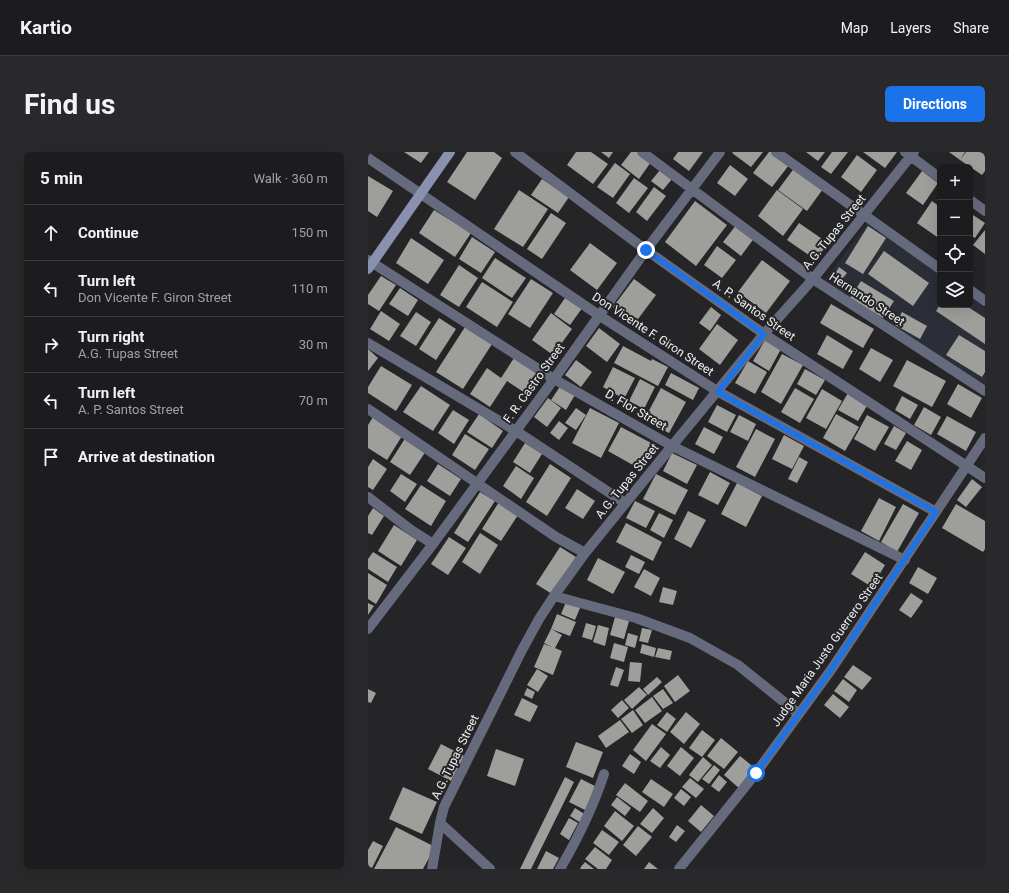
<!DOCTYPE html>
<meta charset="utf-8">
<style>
body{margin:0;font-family:Roboto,sans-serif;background:#29292b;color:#f1f3f6}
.controls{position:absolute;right:12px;top:12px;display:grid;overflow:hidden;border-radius:6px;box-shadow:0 4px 16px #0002}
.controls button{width:36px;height:36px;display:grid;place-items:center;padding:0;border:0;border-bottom:1px solid #3a3a3c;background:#1c1c1e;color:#f1f3f6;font:20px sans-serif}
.stop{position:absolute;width:12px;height:12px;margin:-9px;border:3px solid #1a73e8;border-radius:50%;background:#fff}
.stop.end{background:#1a73e8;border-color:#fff;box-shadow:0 1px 4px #0008}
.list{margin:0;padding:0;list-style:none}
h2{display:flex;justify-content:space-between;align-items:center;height:52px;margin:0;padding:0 16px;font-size:17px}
h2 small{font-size:13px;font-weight:400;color:#a0a1a4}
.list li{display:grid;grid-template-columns:26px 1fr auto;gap:12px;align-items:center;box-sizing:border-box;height:56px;padding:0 16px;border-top:1px solid #3a3a3c}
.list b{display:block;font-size:15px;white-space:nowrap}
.list p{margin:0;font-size:13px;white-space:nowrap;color:#a0a1a4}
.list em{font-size:13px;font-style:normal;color:#a0a1a4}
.icon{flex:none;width:22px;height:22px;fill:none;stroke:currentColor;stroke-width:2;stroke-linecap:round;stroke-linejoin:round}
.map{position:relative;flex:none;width:617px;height:717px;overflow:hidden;border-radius:6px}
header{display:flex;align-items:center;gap:24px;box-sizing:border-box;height:56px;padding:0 20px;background:#1c1c1e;border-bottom:1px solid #3a3a3c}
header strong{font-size:19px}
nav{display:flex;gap:22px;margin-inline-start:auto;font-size:14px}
.intro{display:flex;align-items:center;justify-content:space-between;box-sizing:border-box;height:96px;padding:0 24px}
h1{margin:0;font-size:28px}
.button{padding:10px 18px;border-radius:6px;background:#1a73e8;color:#fff;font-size:14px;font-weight:700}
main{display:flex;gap:24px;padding:0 24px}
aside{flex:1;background:#1c1c1e;border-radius:6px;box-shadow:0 4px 16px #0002}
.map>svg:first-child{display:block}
</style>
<header>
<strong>Kartio</strong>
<nav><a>Map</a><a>Layers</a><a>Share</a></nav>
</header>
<div class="intro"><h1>Find us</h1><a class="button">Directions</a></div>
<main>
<aside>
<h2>5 min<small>Walk · 360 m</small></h2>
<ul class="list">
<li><svg class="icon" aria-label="ahead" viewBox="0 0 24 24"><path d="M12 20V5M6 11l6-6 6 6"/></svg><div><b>Continue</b></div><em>150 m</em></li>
<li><svg class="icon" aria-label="left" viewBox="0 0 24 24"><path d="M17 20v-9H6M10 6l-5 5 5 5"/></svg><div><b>Turn left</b><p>Don Vicente F. Giron Street</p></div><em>110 m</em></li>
<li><svg class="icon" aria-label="right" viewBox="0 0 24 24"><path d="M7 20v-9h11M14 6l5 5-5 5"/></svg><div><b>Turn right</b><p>A.G. Tupas Street</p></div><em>30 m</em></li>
<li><svg class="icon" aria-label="left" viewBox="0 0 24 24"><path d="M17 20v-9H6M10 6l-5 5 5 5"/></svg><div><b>Turn left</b><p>A. P. Santos Street</p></div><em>70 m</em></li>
<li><svg class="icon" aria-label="arrive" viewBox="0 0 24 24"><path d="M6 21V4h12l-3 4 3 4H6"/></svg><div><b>Arrive at destination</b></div></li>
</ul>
</aside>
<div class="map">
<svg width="617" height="717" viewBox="0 0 617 717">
<rect width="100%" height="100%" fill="#252528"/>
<path fill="#2c2e37" d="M500,71L572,123V153H602V145L617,156V232L482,149L455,130Z"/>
<path fill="#9e9f9b" d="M36,0H61L53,11Z
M99,0H126L134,6L107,48L79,30Z
M208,0H223L240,12L225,32L199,13Z
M233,0H245L241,6Z
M263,0H270L283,10L271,27L253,13Z
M310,0H335L321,19L305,7Z
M365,0H395L383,15L364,1Z
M401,0H404L421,13L404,35L385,21Z
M438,0H457L450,9Z
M464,0H480L463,22L453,15Z
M495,0H529L517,16Z
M581,0H597L592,8Z
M598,0H617V19L614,23L592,8Z
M489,3L509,18L493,40L473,25Z
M247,11L262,22L245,46L229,35Z
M362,13L380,27L367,44L349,31Z
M427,15L455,37L439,59L410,38Z
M292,18L304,27L295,38L283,29Z
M554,19L570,31L555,53L538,41Z
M0,24L25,39L9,65L0,59Z
M266,26L280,36L261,61L248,51Z
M174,27L201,45L190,61L163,43Z
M286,35L298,44L279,69L268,60Z
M151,38L180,57L155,95L126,77Z
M409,38L435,57L415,84L390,64Z
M327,49L359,73L328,114L297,90Z
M564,49L572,55V87L549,71Z
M66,58L103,81L87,105L51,81Z
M183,61L198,71L174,107L159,97Z
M602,61L617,71L607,86L602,83Z
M431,71L460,91L448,108L419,88Z
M369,72L387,85L373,104L355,90Z
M500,74L518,86L495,122L477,111Z
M617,78V102L605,93Z
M104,85L127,100L113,121L91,107Z
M43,86L76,108L60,132L28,111Z
M222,91L249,111L229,138L202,118Z
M349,94L368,108L354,126L336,113Z
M516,99L561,131L545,154L500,122Z
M127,106L158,126L144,146L114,126Z
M394,108L422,129L398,161L370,140Z
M91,113L110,126L91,155L72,143Z
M471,115L479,121L474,127L467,122Z
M13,124L28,133L11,159L0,152V143Z
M163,127L185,141L162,176L140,162Z
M266,127L288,143L267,171L245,155Z
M493,129L526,149L515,166L482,146Z
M114,130L145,150L129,175L98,155Z
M32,136L50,148L40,164L21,152Z
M199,143L215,155L202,173L186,162Z
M463,152L506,177L495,196L452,171Z
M572,153H597L617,166V192L568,159Z
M343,155L353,163L342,179L331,171Z
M13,159L32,172L21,189L2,177Z
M48,160L63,170L48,194L32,184Z
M534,160L559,174L552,187L527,173Z
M183,161L204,177L185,203L164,188Z
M71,166L88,177L68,208L51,197Z
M349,172L370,188L352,213L331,197Z
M97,175L124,192L95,237L68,220Z
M231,176L252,192L239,210L218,194Z
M459,183L485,199L475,217L449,202Z
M591,183L617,199V220L614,225L578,203Z
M397,188L413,197L401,219L385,209Z
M255,194L283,209L284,207L300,215L290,234L246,211Z
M503,196L525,208L512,230L491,217Z
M0,197L10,206L0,219Z
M414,202L435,213L413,252L393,240Z
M146,206L173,224L160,243L139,229L122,255L102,242L119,216L133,226Z
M208,208L224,220L213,235L197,223Z
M539,208L578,229L564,255L525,234Z
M380,209L399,220L387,242L367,231Z
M13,214L44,233L28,259L0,241V235Z
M245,215L267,226L256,247L235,235Z
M437,217L457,228L448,243L429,232Z
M303,221L331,236L325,248L297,233Z
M272,227L287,235L276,257L261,249Z
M590,232L614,246L603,266L579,252Z
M193,233L207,243L198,258L183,248Z
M53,234L82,253L65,279L35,260Z
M293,236L318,250L301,281L276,268Z
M427,236L446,247L432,271L413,260Z
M454,237L474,249L458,277L438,266Z
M480,241L500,252L490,269L470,258Z
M534,244L550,253L542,267L527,258Z
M180,246L193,256L179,275L166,265Z
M349,253L368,263L359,280L340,270Z
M556,255L573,265L563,283L546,273Z
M208,256L218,263L208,278L197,271Z
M222,256L251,271L233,306L204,291Z
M85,258L101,268L86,292L70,281Z
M111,262L135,279L124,296L99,280Z
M468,262L491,275L477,299L455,286Z
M371,263L388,272L380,289L362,280Z
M499,263L521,275L507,299L486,287Z
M579,264L608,280L598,299L569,282Z
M5,265L34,284L19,308L0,296V273Z
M191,269L200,276L191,288L182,281Z
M526,274L538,281L528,298L516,292Z
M253,275L285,292L272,317L240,299Z
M336,275L355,285L346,302L327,292Z
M388,277L407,287L387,325L368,315Z
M97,282L121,297L107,318L84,303Z
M416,283L436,294L424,317L404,307Z
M38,285L58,299L42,323L22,310Z
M539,289L554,298L543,318L527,309Z
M157,291L174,302L162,321L145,310Z
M304,301L329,313L319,332L295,319Z
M431,305L440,310L429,331L420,327Z
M5,307L19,317L5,338L0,335V315Z
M70,312L93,327L82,344L59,329Z
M182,312L203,326L179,364L158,350Z
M148,314L166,326L153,347L135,334Z
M342,320L362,331L350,353L330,343Z
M33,322L49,332L37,350L22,339Z
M288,322L320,338L307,363L275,347Z
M604,327L614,335L598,355L589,348Z
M369,331L394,344L378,375L353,362Z
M53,333L78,349L63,374L37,357Z
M209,337L227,349L215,367L197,356Z
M112,340L127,349L100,390L86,381Z
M511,346L528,355L511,389L493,379Z
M267,349L287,359L278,376L258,366Z
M131,350L150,363L133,389L114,377Z
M535,352L551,361L529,400L513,390Z
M588,352L617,369V397L615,400L574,376Z
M5,356L16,364L4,383L0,381V364Z
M320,359L338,368L323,396L306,387Z
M291,361L305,368L296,386L282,378Z
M258,371L294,390L285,409L248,390Z
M26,373L49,388L33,414L10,399Z
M112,381L130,393L112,422L94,410Z
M81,385L98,396L80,423L63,412Z
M192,395L208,405L184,442L168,432Z
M5,400L29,415L20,430L0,417V407Z
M497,400L517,413L504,435L483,422Z
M263,403L277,410L271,422L257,415Z
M230,406L257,420L245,442L219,428Z
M550,415L569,426L560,442L541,431Z
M276,417L292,426L283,444L266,435Z
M0,421L19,433L8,452L0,447Z
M295,435L309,439L305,453L291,450Z
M543,441L555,449L543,466L531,458Z
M198,450L212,456L207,468L193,462Z
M0,451L6,454L0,463Z
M189,462L208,470L202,484L183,477Z
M247,465L261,469L256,487L242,483Z
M218,471L228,474L224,488L214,485Z
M230,473L241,476L237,494L225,490Z
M274,476L284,478L280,491L271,489Z
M183,477L194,483L187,496L194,499L185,523L166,515L176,492L184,495L176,491Z
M260,481L270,484L267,496L257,493Z
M246,491L260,495L256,510L242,506Z
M274,492L288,496L286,505L272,501Z
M290,496L304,499L302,508L287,505Z
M262,510L274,511L272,530L260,529Z
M485,513L504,526L494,538L476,525Z
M248,515L256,518L250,535L242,533Z
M169,517L180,524L170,540L159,533Z
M310,523L322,539L307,550L296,534Z
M289,525L294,530L280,543L275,537Z
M475,527L489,538L481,550L466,539Z
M271,535L279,543L264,557L256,548Z
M159,536L167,540L164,547L156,543Z
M0,537L8,541L3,551L0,550Z
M295,537L305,551L295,557L285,544Z
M465,542L481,555L472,566L456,553Z
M284,545L294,559L277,571L267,558Z
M154,546L170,554L162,570L146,563Z
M254,548L261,556L250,566L243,558Z
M265,558L275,573L264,581L253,567Z
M299,560L308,567L299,580L289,573Z
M318,560L332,572L316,592L302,580Z
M252,568L261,580L238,596L230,584Z
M284,572L298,582L278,609L265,598Z
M334,578L347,588L334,605L321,596Z
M353,586L370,600L356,617L339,604Z
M208,590L235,600L225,626L198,615Z
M73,592L96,604L83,629L60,617Z
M293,595L302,603L292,616L282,609Z
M313,595L326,606L312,624L299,614Z
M128,597L156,607L147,634L119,624Z
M262,602L273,610L266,622L254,614Z
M372,604L388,617L372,637L356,623Z
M335,605L344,613L330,630L321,623Z
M346,613L352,618L341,632L334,627Z
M351,623L359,630L351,640L343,634Z
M197,625L206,630L163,717H152Z
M322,626L336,637L328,646L314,635Z
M213,627L231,636L219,659L201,650Z
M283,627L305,642L296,655L274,640Z
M257,631L280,649L272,660L248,643Z
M35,635L69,650L54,682L21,667Z
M313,637L323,645L316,654L306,646Z
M249,645L263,656L257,664L243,653Z
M333,653L346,664L333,680L320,669Z
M207,656L218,663L213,671L202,664Z
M285,656L296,666L284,681L272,672Z
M247,659L266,674L254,689L236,674Z
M201,666L210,671L201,688L192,682Z
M309,673L317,679L308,690L301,685Z
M270,674L284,685L268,704L255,693Z
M28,675L67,695L55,717H6Z
M234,678L251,690L241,703L225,691Z
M5,689L15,694L4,716L0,714V698Z
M227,695L244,708L238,717H230L217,707Z
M178,699L191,706L185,717H169Z
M217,710L226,717H213L212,716Z
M281,710L290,717H276Z"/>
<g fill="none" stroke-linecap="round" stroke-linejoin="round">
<path stroke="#656a7d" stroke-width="10" d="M147,0L278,98L396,182L617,326
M274,0L445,127L617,239
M408,0L572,117
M537,0L572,26
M0,6L232,164L349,239L568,360
M602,48L617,59
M0,108L186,227L304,294L537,408
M602,138L617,149
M0,191L148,279L257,351
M0,257L188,385L217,401
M0,345L43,378L65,392
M186,444L268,466L322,486L370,513L431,562
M0,477L65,392L186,227L278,98L352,0
M72,671L122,717
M64,717L72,671L76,655L154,498L171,467L186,444L217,401L304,294L396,182L445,127L546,0
M192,717C210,686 225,656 236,622
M311,717L388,621L463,518L617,286"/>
<path stroke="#8a91af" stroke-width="10" d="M0,117L82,0"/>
</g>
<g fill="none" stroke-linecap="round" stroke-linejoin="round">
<path stroke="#1a73e8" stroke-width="5" d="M278,98L396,182L350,240L568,360L463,518L388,621"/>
</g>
<g text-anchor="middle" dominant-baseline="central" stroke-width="4" stroke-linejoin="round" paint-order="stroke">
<g font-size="12" fill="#eeeff1" stroke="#252528">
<text transform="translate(466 80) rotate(-51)">A.G. Tupas Street</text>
<text transform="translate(499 147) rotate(33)">Hernando Street</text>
<text transform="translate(386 158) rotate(35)">A. P. Santos Street</text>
<text transform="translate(285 182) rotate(33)">Don Vicente F. Giron Street</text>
<text transform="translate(166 231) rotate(-54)">F. R. Castro Street</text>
<text transform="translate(268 258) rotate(30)">D. Flor Street</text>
<text transform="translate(259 329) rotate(-51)">A.G. Tupas Street</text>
<text transform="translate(459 498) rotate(-55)">Judge Maria Justo Guerrero Street</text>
<text transform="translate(87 605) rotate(-64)">A.G. Tupas Street</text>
</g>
</g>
</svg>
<div class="controls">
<button>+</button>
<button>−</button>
<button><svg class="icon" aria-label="locate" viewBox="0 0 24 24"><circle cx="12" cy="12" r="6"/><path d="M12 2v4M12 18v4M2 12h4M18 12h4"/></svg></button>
<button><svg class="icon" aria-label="layers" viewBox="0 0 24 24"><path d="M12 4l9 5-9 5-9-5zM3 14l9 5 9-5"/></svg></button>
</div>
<div class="stop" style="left:388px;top:621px"></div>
<div class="stop end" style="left:278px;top:98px"></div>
</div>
</main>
